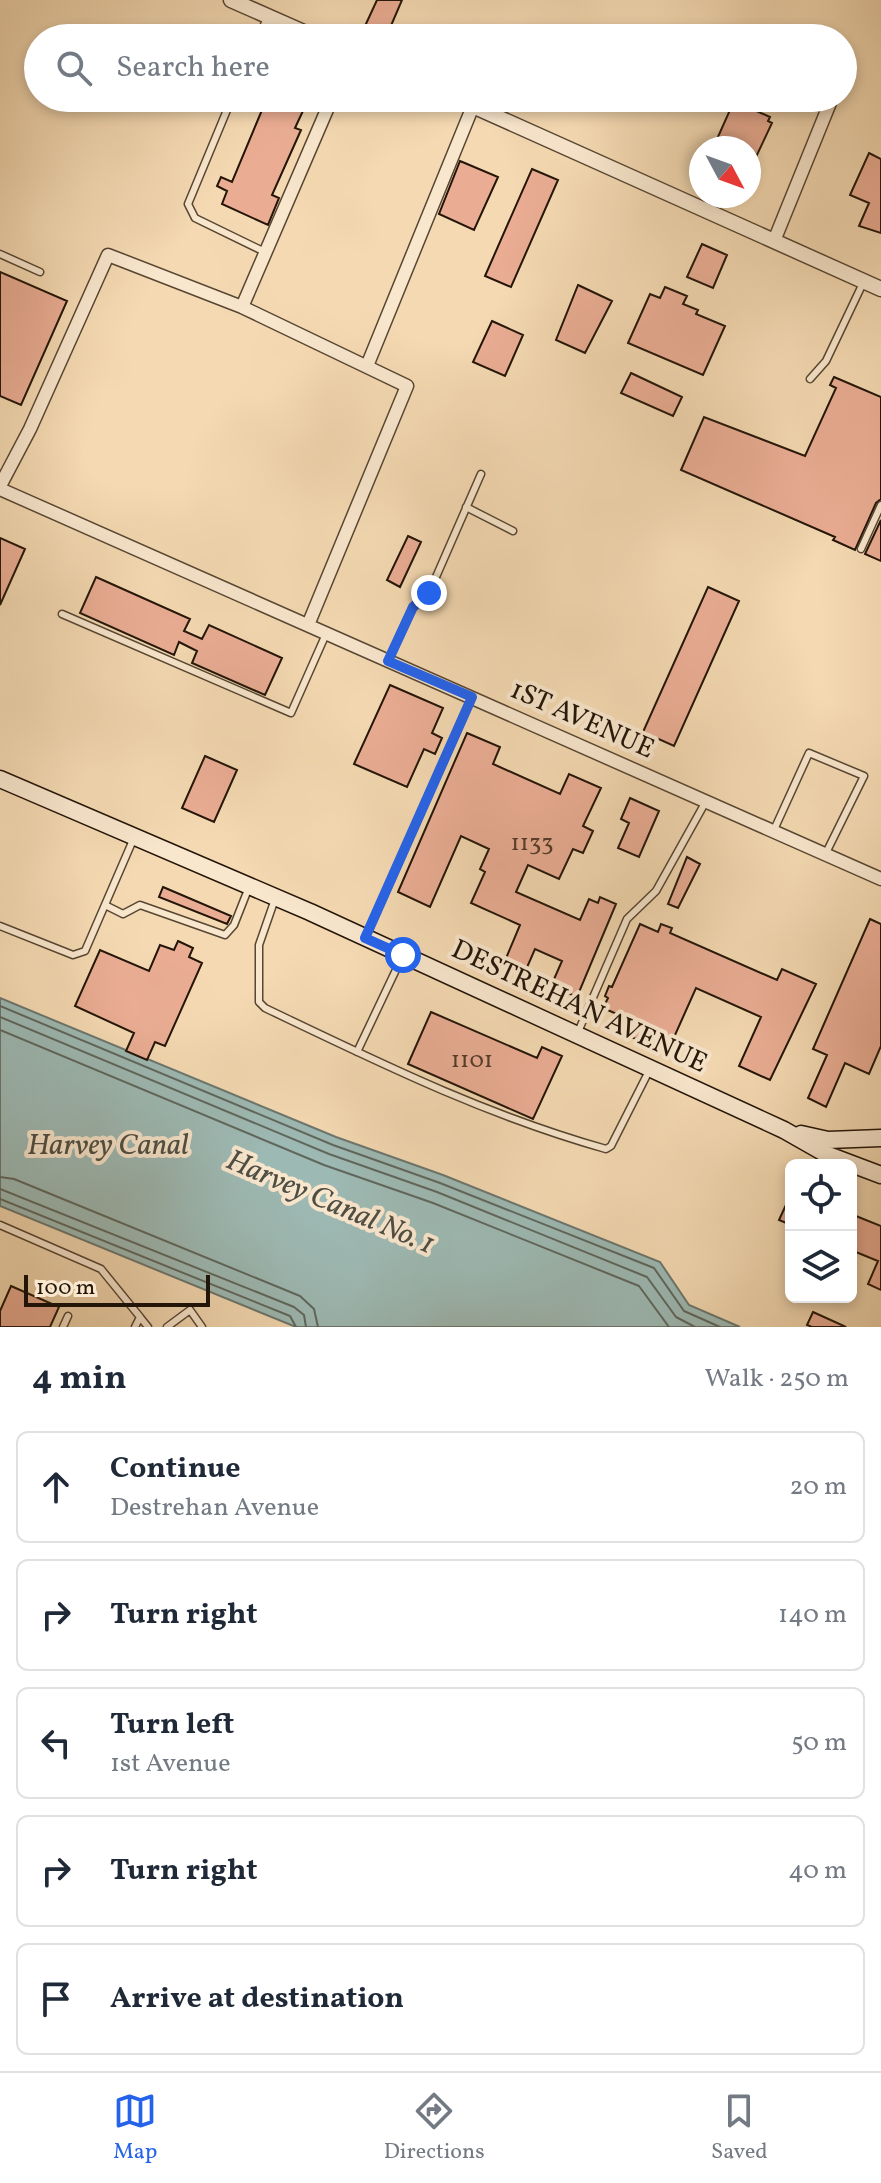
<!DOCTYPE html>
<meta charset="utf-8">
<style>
body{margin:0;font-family:Vollkorn,serif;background:#f2f2f3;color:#1f2937}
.controls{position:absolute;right:24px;bottom:24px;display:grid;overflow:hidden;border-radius:12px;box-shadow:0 4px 12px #0003}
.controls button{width:72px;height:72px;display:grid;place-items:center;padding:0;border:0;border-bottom:2px solid #e0e1e3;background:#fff;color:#1f2937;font:40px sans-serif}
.compass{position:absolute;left:689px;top:136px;width:72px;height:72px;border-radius:50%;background:#fff;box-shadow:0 4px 12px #0003;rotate:131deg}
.scale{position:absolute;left:24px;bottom:20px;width:186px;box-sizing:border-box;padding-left:8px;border:4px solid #231508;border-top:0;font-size:22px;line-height:28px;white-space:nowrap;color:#231508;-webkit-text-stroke:6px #f8e6cd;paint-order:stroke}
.stop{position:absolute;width:24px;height:24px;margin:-18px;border:6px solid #2563eb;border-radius:50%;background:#fff}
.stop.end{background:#2563eb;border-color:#fff;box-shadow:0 2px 8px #0008}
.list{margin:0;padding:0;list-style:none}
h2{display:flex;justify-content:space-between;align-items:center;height:104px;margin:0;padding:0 32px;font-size:34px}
h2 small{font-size:26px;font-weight:400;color:#747a83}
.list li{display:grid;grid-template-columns:52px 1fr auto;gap:24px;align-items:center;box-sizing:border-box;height:112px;margin:0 16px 16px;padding:0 16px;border:2px solid #e0e1e3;border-radius:12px}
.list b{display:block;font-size:30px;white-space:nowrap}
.list p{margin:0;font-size:26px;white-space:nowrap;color:#747a83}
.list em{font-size:26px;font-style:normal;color:#747a83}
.icon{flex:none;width:44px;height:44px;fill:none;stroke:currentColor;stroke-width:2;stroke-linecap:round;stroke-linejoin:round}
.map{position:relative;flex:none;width:881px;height:1327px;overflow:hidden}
.search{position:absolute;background:#fff;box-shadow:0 4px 12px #0003;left:24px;right:24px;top:24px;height:88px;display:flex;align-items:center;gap:20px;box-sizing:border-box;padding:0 28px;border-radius:44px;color:#747a83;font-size:30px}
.sheet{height:744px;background:#fff}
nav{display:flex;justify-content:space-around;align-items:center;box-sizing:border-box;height:112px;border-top:2px solid #e0e1e3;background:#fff;font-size:22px;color:#747a83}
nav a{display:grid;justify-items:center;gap:4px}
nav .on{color:#2563eb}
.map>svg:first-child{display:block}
</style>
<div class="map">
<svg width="881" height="1327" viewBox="0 0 881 1327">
<rect width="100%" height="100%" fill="#f4d9b2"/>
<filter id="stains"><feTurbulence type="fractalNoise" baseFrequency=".0025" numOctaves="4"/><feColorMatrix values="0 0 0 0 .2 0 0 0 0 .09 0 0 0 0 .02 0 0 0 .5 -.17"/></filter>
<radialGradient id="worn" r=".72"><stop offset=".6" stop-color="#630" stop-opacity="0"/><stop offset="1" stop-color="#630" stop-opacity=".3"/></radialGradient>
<path fill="#9db9b3" stroke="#6c776f" stroke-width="2" d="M0,998L336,1137L443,1175L660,1262L689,1305L740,1327H296L0,1206Z"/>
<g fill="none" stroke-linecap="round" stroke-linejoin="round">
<path stroke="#60675e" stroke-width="2" d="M0,1006L333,1145L440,1183L654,1268L684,1311L720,1327
M0,1017L329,1154L437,1192L647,1277L676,1317L695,1327
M0,1030L324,1165L433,1203L639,1286L669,1327
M0,1177L14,1179L300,1296L314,1309L318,1327
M0,1189L294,1307L304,1315L306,1327
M0,1199L290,1316L296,1327"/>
</g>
<path fill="#eaad94" stroke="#231508" stroke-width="2" d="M377,0H402L387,35L365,26Z
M267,98H309L295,128L301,130L272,195L279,198L268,225L222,204L227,191L217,186L221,177L232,182Z
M734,101L770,117L768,121L772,123L756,157L749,154V148H713Z
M869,153L881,159V233L859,226L869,203L850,195Z
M460,161L498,177L474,230L439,214Z
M532,169L558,180L511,287L485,276Z
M702,244L727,255L713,288L687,277Z
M0,272L67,301L21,405L0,396Z
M578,285L612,301L585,353L556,340Z
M665,287L687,296L683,304L698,310L696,314L725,326L703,375L628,343L650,294L660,298Z
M492,321L523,335L505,376L473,362Z
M631,373L682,397L673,416L621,393Z
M834,377L881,397V499L876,503L855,550L833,540L835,537L681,470L704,417L805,456L836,388L830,385Z
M881,520V561L865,554Z
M408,536L421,542L400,587L387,580Z
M0,538L25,549L0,605Z
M96,577L190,619L184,631L202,639L209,625L282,658L265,695L192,663L197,651L179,642L174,655L80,613Z
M708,587L739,601L674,746L643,732Z
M390,685L443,708L432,733L442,738L435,754L424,749L407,787L354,764Z
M467,733L500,747L493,764L560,794L569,774L601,788L583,826L593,831L583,853L573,849L559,879L528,865L516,892L580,920L589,899L598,903L600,897L616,904L577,997L551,986L562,961L535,949L525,972L504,963L520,925L471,903L485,872L480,869L489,849L461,836L430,907L398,892Z
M205,756L237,770L214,822L182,808Z
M630,798L659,811L639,857L618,848L629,823L621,819Z
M687,857L700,864L678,908L668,904Z
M163,887L231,916L227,924L159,897Z
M870,919L881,924V1046L869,1074L845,1063L826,1107L808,1098L827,1055L813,1049Z
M640,924L658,932L661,924L672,928L670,933L777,980L782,969L816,984L770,1080L739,1066L761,1017L696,988L667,1053L629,1036L635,1022L603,1008L608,998L605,996L609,986L612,987Z
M178,941L193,948L189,957L202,963L165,1046L155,1042L147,1060L126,1051L134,1033L75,1006L100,950L149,971L160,945L174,950Z
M431,1012L537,1058L542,1047L562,1056L533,1119L408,1064Z
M791,1194V1225L779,1220Z
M851,1214L881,1226V1290L868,1284L878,1261L851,1250Z
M11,1286L59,1307L50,1327H0V1311Z
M813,1312L846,1327H812L807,1325Z"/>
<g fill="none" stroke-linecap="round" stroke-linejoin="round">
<g stroke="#574632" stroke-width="9">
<path id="service" d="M258,38L268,16
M232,98L188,204L195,218L265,252
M0,254L40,272
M810,379L826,361L864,281
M466,507L513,531
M861,549L881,505
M62,614L291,713L326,634
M388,661L413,607L429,593L481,474
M773,832L809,753L864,776L825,855
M275,899L259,945V1002L265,1008C378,1062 485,1115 606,1149L611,1146L650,1069
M105,905L123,914L140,905L225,935L234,925L249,887
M0,926L73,955L85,951L133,840
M367,934L472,697
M578,1032L627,919L656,891L705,803
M357,1052L403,955
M0,1225L101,1269L140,1317
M63,1327L68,1316
M135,1327L140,1317L148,1327
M167,1327L190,1310L202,1327"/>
</g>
<g stroke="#574632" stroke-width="15">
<path id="minor" d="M774,241L832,98
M242,307L332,98
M367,366L473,106
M0,486L30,429L108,255L242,307L407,386L308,625
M0,489L881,879"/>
</g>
<g stroke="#574632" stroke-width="17">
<path id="tertiary" d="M231,0L317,38
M455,98L881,289"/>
</g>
<g stroke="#231508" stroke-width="19">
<path id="secondary" d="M0,779L310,912L784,1130L828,1155L881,1175
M801,1134L828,1140L881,1138"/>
</g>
<use href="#service" stroke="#f8e6cd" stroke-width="6"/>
<use href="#minor" stroke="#f8e6cd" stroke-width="12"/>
<use href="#tertiary" stroke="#f8e6cd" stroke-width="14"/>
<use href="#secondary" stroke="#f8e6cd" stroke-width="16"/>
</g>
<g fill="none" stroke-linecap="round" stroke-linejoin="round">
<path stroke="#2563eb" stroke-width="10" d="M403,955L365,938L472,697L388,661L413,607L429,593"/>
</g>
<g text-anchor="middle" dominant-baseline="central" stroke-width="8" stroke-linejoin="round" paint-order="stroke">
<g font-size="24" fill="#553b2b">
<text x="532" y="844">1133</text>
<text x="472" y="1061">1101</text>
</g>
<g font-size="28" fill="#231508" stroke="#f8e6cd">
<text transform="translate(582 720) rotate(24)">1ST AVENUE</text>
<text transform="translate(579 1007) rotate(25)">DESTREHAN AVENUE</text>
</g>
<g font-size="30" font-style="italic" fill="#4e4e44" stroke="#f8e6cd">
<text x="108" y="1146">Harvey Canal</text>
<text transform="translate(330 1203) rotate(23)">Harvey Canal No. 1</text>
</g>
</g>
<rect width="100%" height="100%" filter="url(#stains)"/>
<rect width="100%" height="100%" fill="url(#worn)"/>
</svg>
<div class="controls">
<button><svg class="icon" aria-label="locate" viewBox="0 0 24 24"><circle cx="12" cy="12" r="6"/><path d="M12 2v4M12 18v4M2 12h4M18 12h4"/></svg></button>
<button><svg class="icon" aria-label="layers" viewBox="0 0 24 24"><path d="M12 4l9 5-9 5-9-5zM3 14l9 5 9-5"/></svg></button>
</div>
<svg class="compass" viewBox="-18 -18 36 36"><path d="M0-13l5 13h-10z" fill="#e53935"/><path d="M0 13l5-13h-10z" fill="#747a83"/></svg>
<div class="scale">100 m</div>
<div class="stop" style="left:403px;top:955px"></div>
<div class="stop end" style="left:429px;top:593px"></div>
<div class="search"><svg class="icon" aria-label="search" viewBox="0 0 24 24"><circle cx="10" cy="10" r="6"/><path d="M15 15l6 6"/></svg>Search here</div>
</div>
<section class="sheet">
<h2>4 min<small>Walk · 250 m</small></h2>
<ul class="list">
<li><svg class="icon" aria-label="ahead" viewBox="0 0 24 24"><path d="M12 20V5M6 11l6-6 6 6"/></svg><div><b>Continue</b><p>Destrehan Avenue</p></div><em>20 m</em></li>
<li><svg class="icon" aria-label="right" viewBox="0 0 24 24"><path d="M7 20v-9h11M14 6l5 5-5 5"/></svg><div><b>Turn right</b></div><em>140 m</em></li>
<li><svg class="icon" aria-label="left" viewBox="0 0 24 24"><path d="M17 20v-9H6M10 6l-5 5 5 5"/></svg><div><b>Turn left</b><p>1st Avenue</p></div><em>50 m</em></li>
<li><svg class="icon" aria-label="right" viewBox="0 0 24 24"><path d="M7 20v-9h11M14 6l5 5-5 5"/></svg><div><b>Turn right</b></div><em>40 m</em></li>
<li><svg class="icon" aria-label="arrive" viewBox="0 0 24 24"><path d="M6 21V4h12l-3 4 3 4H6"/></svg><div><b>Arrive at destination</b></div></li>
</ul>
</section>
<nav>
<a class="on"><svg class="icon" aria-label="map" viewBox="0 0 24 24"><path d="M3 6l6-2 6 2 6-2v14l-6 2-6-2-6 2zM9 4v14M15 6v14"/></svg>Map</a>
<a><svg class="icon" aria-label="directions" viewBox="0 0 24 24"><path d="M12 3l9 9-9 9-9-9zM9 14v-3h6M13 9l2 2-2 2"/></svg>Directions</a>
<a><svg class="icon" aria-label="saved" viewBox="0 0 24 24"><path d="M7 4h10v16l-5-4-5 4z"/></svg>Saved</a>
</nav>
